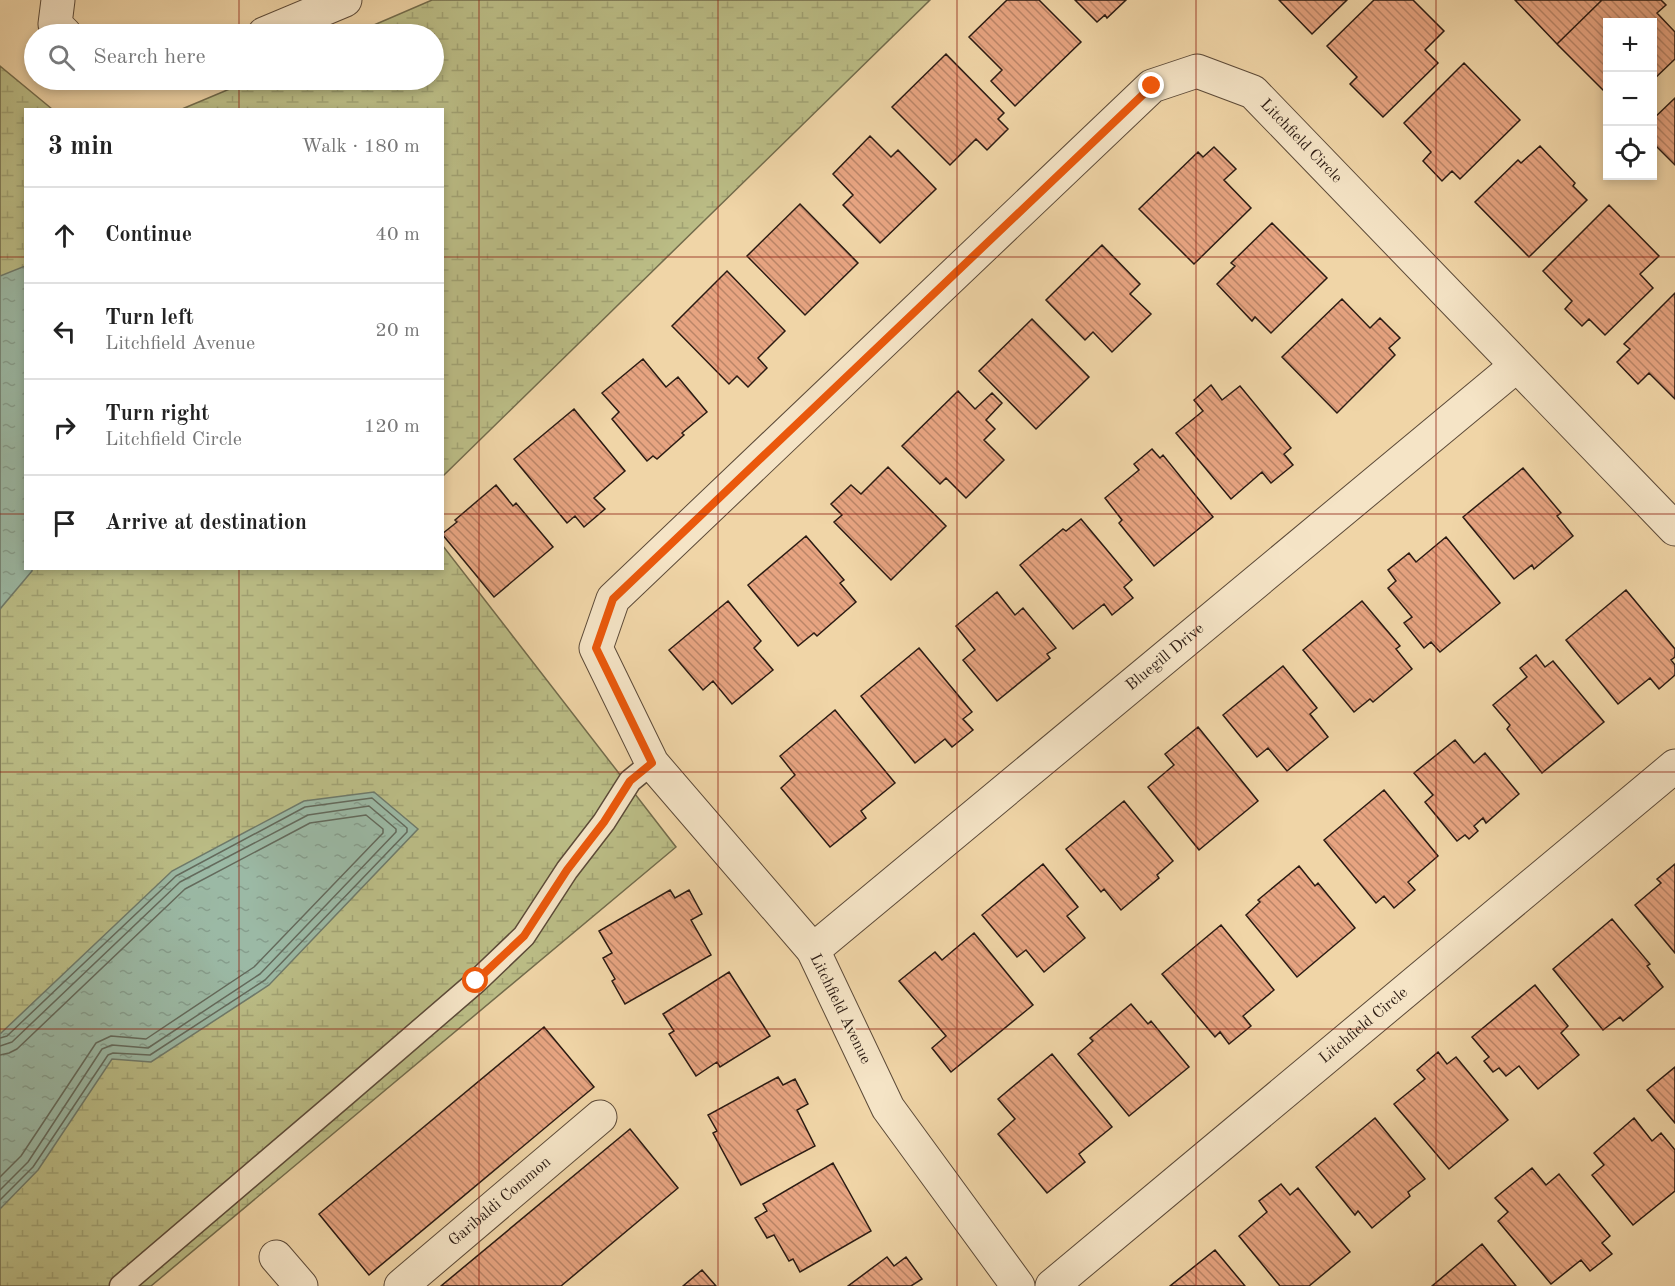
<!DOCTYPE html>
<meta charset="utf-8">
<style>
body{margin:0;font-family:"Old Standard TT",serif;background:#f2f2f2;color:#222}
.controls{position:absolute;right:18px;top:18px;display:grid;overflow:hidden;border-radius:0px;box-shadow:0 3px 9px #0003}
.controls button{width:54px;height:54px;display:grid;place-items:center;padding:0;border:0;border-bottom:2px solid #e0e0e0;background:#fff;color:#222;font:30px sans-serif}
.stop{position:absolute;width:18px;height:18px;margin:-14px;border:4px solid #ea580c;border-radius:50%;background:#fff}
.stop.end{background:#ea580c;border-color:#fff;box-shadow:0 2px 6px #0008}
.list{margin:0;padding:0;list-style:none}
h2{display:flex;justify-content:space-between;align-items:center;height:78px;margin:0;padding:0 24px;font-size:26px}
h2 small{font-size:20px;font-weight:400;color:#767676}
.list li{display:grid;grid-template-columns:39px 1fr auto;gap:18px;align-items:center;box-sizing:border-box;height:96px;padding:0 24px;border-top:2px solid #e0e0e0}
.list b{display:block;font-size:22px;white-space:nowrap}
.list p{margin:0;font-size:20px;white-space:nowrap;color:#767676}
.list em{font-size:20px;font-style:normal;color:#767676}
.icon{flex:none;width:33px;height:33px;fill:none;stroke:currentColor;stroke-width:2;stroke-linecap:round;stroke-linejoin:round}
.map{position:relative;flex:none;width:1675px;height:1286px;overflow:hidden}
.search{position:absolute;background:#fff;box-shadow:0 3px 9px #0003;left:24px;top:24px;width:420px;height:66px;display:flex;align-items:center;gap:15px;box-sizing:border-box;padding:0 21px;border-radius:33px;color:#767676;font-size:22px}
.panel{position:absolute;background:#fff;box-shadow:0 3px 9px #0003;left:24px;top:108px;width:420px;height:462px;border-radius:0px}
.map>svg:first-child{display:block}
</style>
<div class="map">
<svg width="1675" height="1286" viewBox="0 0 1675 1286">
<defs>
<pattern id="wetland-marsh" width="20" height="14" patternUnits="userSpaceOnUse" patternTransform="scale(1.5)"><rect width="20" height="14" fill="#bbbd86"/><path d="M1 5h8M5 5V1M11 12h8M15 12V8" fill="none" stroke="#a1a273"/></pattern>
<pattern id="water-ripples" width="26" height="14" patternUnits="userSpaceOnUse" patternTransform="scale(1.5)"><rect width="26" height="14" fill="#9bb9a5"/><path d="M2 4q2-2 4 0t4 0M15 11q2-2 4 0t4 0" fill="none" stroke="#869e8d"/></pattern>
<pattern id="building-back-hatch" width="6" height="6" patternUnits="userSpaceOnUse" patternTransform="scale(1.5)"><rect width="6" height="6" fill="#e7a481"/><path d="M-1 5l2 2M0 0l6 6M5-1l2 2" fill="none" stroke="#bb8568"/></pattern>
</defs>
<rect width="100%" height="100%" fill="#f0d5a7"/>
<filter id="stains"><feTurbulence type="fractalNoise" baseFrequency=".00333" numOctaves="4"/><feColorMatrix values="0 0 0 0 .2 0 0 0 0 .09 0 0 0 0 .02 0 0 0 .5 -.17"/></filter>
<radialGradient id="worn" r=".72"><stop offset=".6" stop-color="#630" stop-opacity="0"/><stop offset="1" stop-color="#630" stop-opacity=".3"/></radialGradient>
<path fill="url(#wetland-marsh)" stroke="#736c4c" stroke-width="1.5" d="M432,0H930L443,476L442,110L182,109L251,80H434V34H353Z
M0,66L52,109L26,110V568H442L443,546L676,847L151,1286H0Z"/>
<path fill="url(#water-ripples)" stroke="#6e7a6b" stroke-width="1.5" d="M25,266L26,568L32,569V571L0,609V276Z
M374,792L418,829L269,985L151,1062L112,1059L38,1170L0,1209V1034L172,871L304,801Z"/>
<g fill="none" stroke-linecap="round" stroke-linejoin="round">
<path stroke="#636a5c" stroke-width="1.5" d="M0,1038L7,1036L176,876L305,807L372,798L407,828V832L265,980L150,1055L113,1053L108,1055L33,1167L0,1200
M0,1046L12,1042L180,882L308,815L369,806L396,829V832L260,974L148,1048L112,1045L102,1049L28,1162L0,1190
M0,1055L9,1053L17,1049L185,889L310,823L366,815L383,829V833L254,967L146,1039L111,1036L96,1043L21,1156L0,1177"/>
</g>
<path fill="url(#building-back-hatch)" stroke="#2b1b13" stroke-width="1.5" d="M1007,0H1039L1081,42L1015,106L991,81L1002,70L969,37Z
M1075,0H1126L1107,18L1105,15L1097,22Z
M1279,0H1347L1312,34Z
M1374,0H1413L1444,31L1425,50L1438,63L1383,117L1350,84L1357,77L1327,46Z
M1515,0H1602L1557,44Z
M1602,0H1661L1666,5L1657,13L1675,32V59L1652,81V22H1608V95L1557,44Z
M946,54L1004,113L998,119L1008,129L987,150L976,139L950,165L892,107Z
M1464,63L1520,120L1460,179L1452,171L1442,181L1423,161L1431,152L1404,123Z
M1675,98V165L1652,142V120Z
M870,136L891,157L898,150L936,189L880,243L843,205L853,195L833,174Z
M1540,146L1575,183L1573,186L1587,200L1529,257L1475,202L1518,160L1521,163Z
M1214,147L1236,169L1224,180L1251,208L1194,264L1139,209L1198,152L1203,157Z
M800,204L858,263L805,315L747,256Z
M1609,205L1659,256L1640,274L1653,288L1605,335L1589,319L1582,326L1565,309L1572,301L1543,271Z
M1272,223L1327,278L1271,333L1255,317L1252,321L1217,284L1235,266L1231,263Z
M1102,245L1140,284L1130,294L1151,314L1112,352L1093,332L1085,340L1046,300Z
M727,271L785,331L758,358L767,368L748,387L737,376L729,384L672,326Z
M1675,293V399L1649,373L1638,384L1617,362L1630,349L1624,344Z
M1342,299L1370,328L1380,318L1400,338L1389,348L1395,355L1337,413L1282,357Z
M1032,319L1089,377L1036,429L979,371Z
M643,359L666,387L678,377L707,412L682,433L684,435L657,459L653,456L647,461L612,419L619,412L602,393Z
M1211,385L1222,400L1240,386L1291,448L1284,454L1293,465L1271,483L1262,472L1231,499L1176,433L1203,411L1194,400Z
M958,391L975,409L992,393L1002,403L986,420L995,429L984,440L1004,460L966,498L946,478L940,484L902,446Z
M574,409L625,471L594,498L605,509L584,527L575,516L567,523L514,459Z
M1152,449L1160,458L1163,455L1213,517L1154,566L1119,523L1122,520L1105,498L1139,470L1134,464Z
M888,467L946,526L891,580L834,522L842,515L831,504L851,485L861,494Z
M1523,468L1561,513L1557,516L1573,536L1534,569L1532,565L1514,579L1463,517Z
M496,485L513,506L516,503L553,547L494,597L442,534L457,522L455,520Z
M1081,519L1132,580L1124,587L1133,598L1112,615L1104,604L1073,629L1020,565L1063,529L1066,531Z
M806,536L844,580L840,583L856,602L817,636L814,633L798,646L748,585Z
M1446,537L1500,603L1440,652L1431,642L1424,648L1404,623L1412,617L1388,588L1396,581L1388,570L1409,553L1416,562Z
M1626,590L1675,649V657L1671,660L1675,665V675L1659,689L1650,678L1618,704L1566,640Z
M997,592L1015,615L1023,608L1056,648L1047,654L1050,658L997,701L963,660L975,650L956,626Z
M728,601L761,641L754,648L773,670L732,704L713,681L703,690L669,650Z
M1362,601L1400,646L1396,649L1412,669L1373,702L1370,699L1354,712L1303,650Z
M919,648L972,712L963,719L973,730L952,747L945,739L915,763L861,696Z
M1536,655L1545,667L1553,661L1604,722L1542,773L1507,729L1510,725L1493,705L1527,677L1520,668Z
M1283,666L1317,708L1310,714L1328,737L1287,771L1268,748L1257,757L1223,715Z
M835,710L895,783L861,811L866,818L830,847L781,788L795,775L780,756Z
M1198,727L1258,801L1199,850L1148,787L1174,765L1165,754Z
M1455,740L1474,763L1485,753L1519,794L1486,823L1483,818L1474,826L1478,831L1469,839L1465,835L1457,841L1425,802L1433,795L1414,773Z
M1384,790L1438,856L1408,882L1415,890L1394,908L1384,896L1376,903L1324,840Z
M1124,801L1173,861L1157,875L1159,878L1121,910L1104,889L1101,892L1066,849Z
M1043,864L1078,907L1067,916L1085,938L1044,972L1026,950L1017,957L982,915Z
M1675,864V953L1635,905L1661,883L1657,879Z
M1299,866L1315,886L1318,883L1355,928L1297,977L1246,915L1260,902L1258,900Z
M670,890L675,898L689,890L702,914L691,920L711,955L625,1004L612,981L615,979L603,958L612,953L599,931Z
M1612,919L1650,964L1647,966L1663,987L1623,1021L1620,1017L1603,1030L1553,969Z
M1221,925L1274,990L1243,1016L1251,1026L1229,1044L1220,1032L1215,1037L1162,974Z
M974,933L1033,1005L951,1072L932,1048L946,1036L899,981L935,952L942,960Z
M729,972L770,1036L720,1067L717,1062L696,1076L669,1034L674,1031L663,1014Z
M1535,985L1568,1026L1561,1033L1579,1055L1538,1089L1519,1066L1506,1076L1499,1068L1493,1072L1484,1061L1489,1057L1472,1037Z
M1131,1004L1148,1024L1151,1021L1189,1067L1129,1116L1078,1054L1093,1041L1090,1038Z
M544,1027L594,1087L369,1275L319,1214Z
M1438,1052L1447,1064L1456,1057L1508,1120L1449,1169L1394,1104L1425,1079L1417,1070Z
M1052,1054L1112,1127L1079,1154L1085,1162L1047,1193L998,1134L1015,1119L998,1099Z
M1675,1067V1123L1647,1090Z
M778,1077L783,1085L795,1079L808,1104L797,1110L815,1146L741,1185L713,1133L717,1131L708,1115Z
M1375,1118L1425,1179L1408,1192L1410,1196L1372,1228L1358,1211L1355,1215L1316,1167Z
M1634,1118L1652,1141L1661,1133L1675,1150V1191L1633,1225L1592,1175L1604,1165L1594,1153Z
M630,1129L678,1188L561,1286H441Z
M833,1163L871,1231L800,1272L793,1259L789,1261L774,1235L767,1238L755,1218L767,1211L763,1204Z
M1532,1168L1546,1185L1559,1174L1610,1236L1602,1243L1612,1254L1590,1271L1581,1260L1551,1284L1498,1221L1508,1212L1495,1198Z
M1281,1184L1290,1195L1298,1188L1350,1252L1309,1286H1280L1239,1236L1267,1212L1259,1201Z
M1482,1244L1516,1286H1432Z
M1215,1250L1245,1286H1170Z
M887,1257L894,1266L906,1257L922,1279L911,1286H848Z
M702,1270L716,1286H683Z"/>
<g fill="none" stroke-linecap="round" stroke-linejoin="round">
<g stroke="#5c4a38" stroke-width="25">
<path id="lane" d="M121,1286L346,1094L476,982L524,936L567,870L604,822L630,781L652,763"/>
</g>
<g stroke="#5c4a38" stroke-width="35">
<g id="street">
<path d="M58,0L55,24L65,34"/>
<path d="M264,34L345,0"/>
<path id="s1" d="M813,950L1516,366"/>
<path d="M276,1257L301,1286"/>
<path id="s2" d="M401,1286L600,1117"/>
<path id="s3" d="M1018,1286L888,1108L813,950L652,763L596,648L613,599L1152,86L1197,71L1253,92L1675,529"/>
<path id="s4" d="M1052,1286L1675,766"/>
</g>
</g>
<use href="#lane" stroke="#f5e4c6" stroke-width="22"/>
<use href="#street" stroke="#f5e4c6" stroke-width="33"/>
</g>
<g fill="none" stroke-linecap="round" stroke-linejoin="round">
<path stroke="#ea580c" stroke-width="8" d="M476,981L524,936L567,870L604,822L630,781L652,763L596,648L613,599L1152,86"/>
</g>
<path fill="none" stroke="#8f2418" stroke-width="1.5" stroke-opacity="0.55" d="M239,0V34M479,0V1286M718,0V1286M957,0V1286M1196,0V1286M1436,0V1286M239,80V110M0,257H26M442,257H1675M0,514H26M442,514H1675M239,568V1286M0,772H1675M0,1029H1675"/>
<g text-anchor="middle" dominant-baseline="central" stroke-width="4.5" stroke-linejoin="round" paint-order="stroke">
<g font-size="16" fill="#2b1b13" stroke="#f5e4c6">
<text stroke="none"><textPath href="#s3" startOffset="1742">Litchfield Circle</textPath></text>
<text stroke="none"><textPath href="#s1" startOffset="458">Bluegill Drive</textPath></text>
<text transform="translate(840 1009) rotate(64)">Litchfield Avenue</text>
<text stroke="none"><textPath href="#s4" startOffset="406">Litchfield Circle</textPath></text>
<text stroke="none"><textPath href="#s2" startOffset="130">Garibaldi Common</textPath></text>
</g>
</g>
<rect width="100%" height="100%" filter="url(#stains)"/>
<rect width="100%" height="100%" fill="url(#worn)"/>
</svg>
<div class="controls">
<button>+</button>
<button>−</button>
<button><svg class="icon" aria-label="locate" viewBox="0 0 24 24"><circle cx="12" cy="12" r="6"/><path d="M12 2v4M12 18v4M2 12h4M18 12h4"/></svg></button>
</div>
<div class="stop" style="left:476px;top:981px"></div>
<div class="stop end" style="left:1152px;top:86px"></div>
<div class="search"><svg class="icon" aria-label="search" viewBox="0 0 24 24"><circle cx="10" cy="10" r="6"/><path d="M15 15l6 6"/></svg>Search here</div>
<section class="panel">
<h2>3 min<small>Walk · 180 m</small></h2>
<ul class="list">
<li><svg class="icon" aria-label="ahead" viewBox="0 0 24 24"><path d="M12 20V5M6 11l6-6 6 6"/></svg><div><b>Continue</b></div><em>40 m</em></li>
<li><svg class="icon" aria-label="left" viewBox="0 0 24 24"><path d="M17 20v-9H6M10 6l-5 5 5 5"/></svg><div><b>Turn left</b><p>Litchfield Avenue</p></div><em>20 m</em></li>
<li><svg class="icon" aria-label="right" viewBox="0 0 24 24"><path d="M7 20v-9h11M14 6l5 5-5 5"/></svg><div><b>Turn right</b><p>Litchfield Circle</p></div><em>120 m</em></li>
<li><svg class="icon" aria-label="arrive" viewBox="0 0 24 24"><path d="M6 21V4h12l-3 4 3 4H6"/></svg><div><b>Arrive at destination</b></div></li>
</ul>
</section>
</div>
